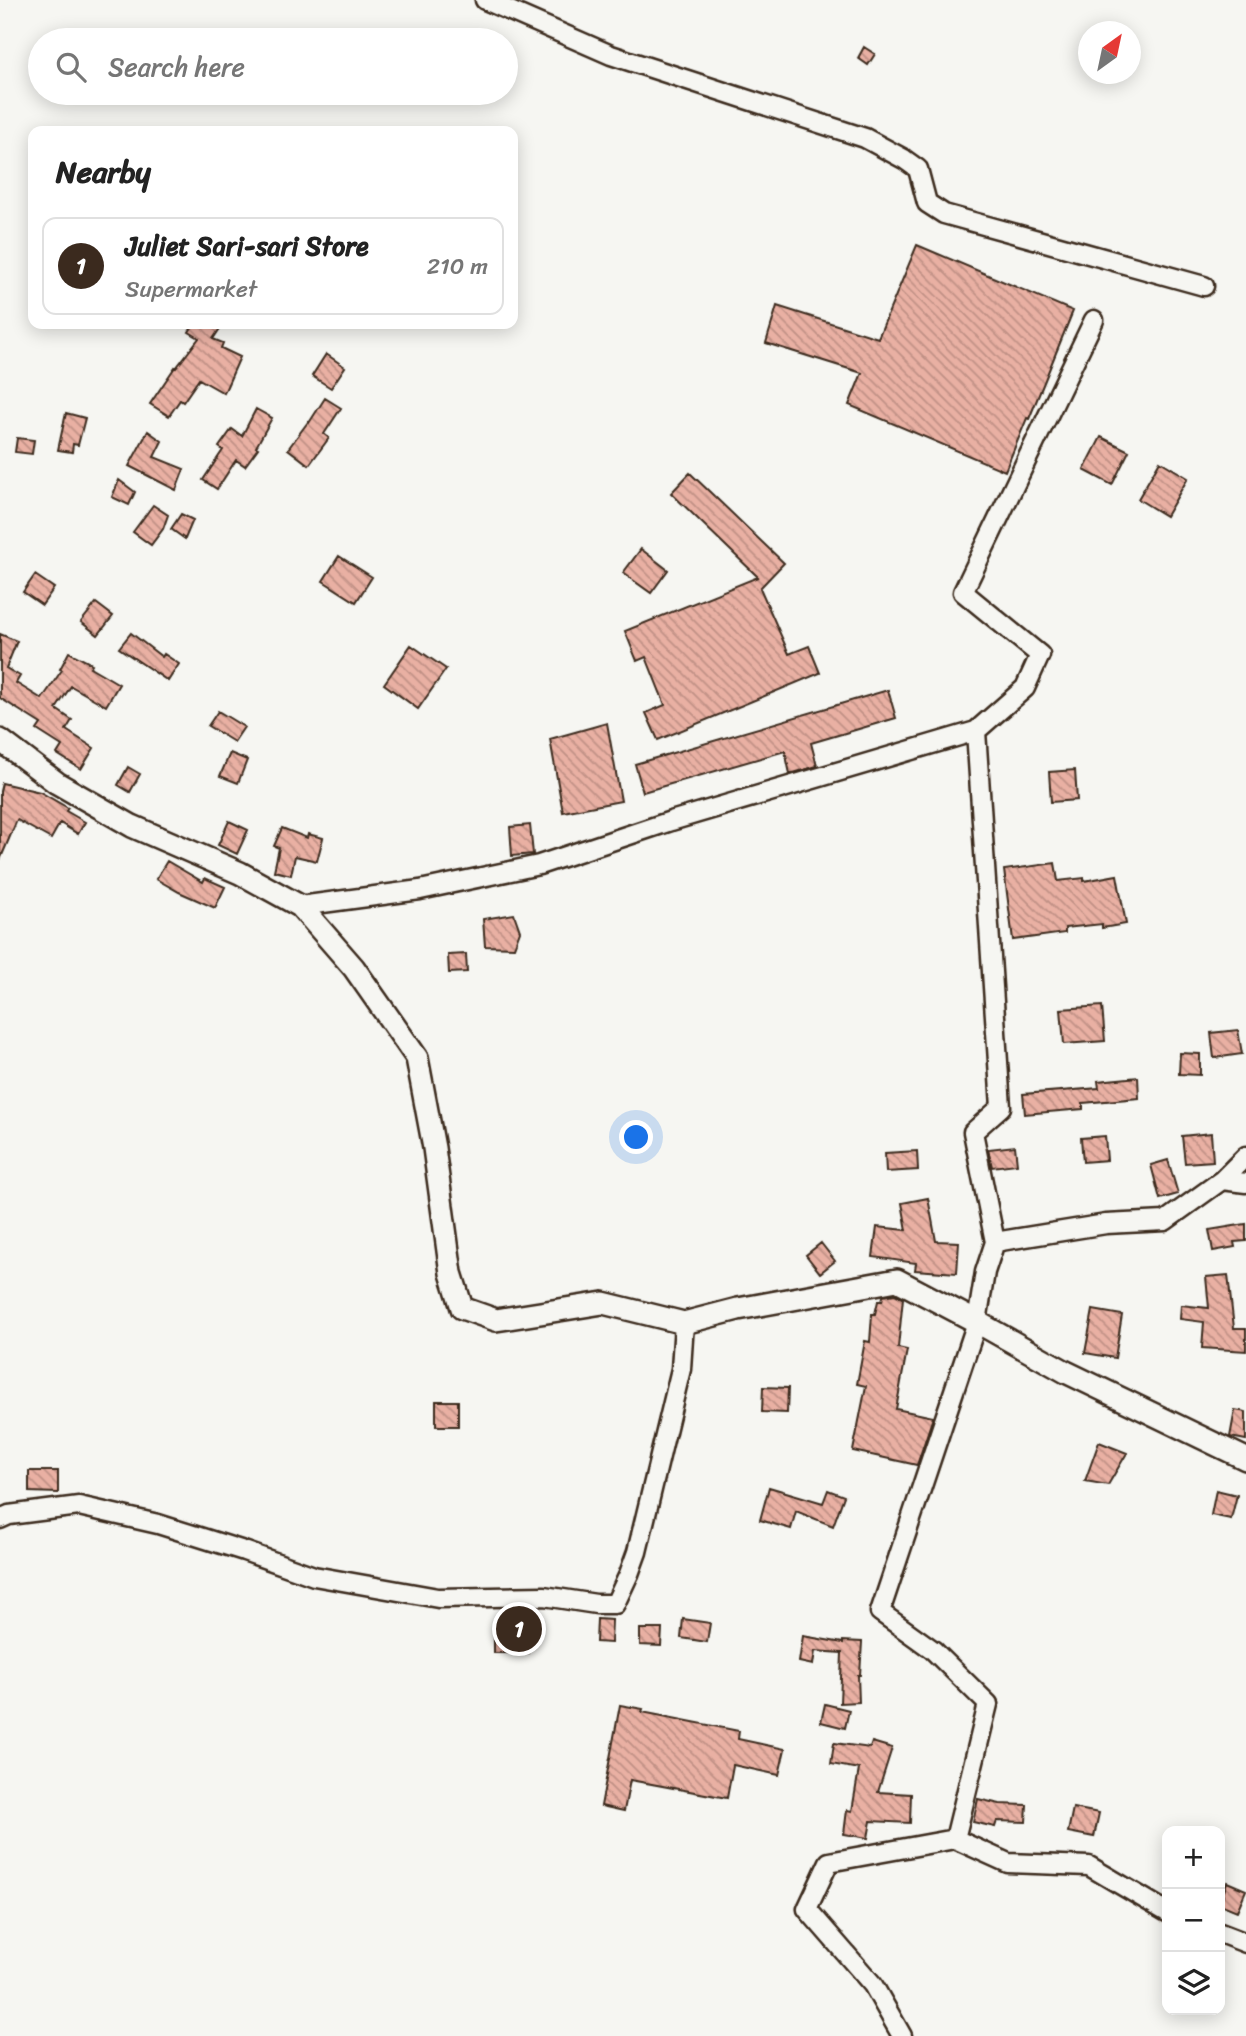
<!DOCTYPE html>
<meta charset="utf-8">
<style>
body{margin:0;font-family:Sriracha,sans-serif;background:#f2f2f2;color:#222}
.controls{position:absolute;right:21px;bottom:21px;display:grid;overflow:hidden;border-radius:14px;box-shadow:0 4px 18px #0003}
.controls button{width:63px;height:63px;display:grid;place-items:center;padding:0;border:0;border-bottom:2px solid #e0e0e0;background:#fff;color:#222;font:35px sans-serif}
.compass{position:absolute;left:1078px;top:21px;width:63px;height:63px;border-radius:50%;background:#fff;box-shadow:0 4px 18px #0003;rotate:33deg}
.you{position:absolute;left:637px;top:1138px;width:24px;height:24px;margin:-18px;border:5px solid #fff;border-radius:50%;background:#1a73e8;box-shadow:0 0 0 10px #1a73e833}
.badge{display:grid;place-items:center;width:46px;height:46px;border-radius:50%;background:#3b2a1e;color:#fff;font-size:23px;font-weight:700}
.pin{position:absolute;translate:-50% -50%;border:4px solid #fff;box-shadow:0 2px 7px #0006}
.list{margin:0;padding:0;list-style:none}
h2{display:flex;justify-content:space-between;align-items:center;height:91px;margin:0;padding:0 28px;font-size:30px}
h2 small{font-size:23px;font-weight:400;color:#767676}
.list li{display:grid;grid-template-columns:46px 1fr auto;gap:21px;align-items:center;box-sizing:border-box;height:98px;margin:0 14px 14px;padding:0 14px;border:2px solid #e0e0e0;border-radius:14px}
.list b{display:block;font-size:26px;white-space:nowrap}
.list p{margin:0;font-size:23px;white-space:nowrap;color:#767676}
.list em{font-size:23px;font-style:normal;color:#767676}
.icon{flex:none;width:38px;height:38px;fill:none;stroke:currentColor;stroke-width:2;stroke-linecap:round;stroke-linejoin:round}
.map{position:relative;flex:none;width:1246px;height:2036px;overflow:hidden}
.search{position:absolute;background:#fff;box-shadow:0 4px 18px #0003;left:28px;top:28px;width:490px;height:77px;display:flex;align-items:center;gap:18px;box-sizing:border-box;padding:0 24px;border-radius:38px;color:#767676;font-size:26px}
.panel{position:absolute;background:#fff;box-shadow:0 4px 18px #0003;left:28px;top:126px;width:490px;height:203px;border-radius:14px}
.map>svg:first-child{display:block}
</style>
<div class="map">
<svg width="1246" height="2036" viewBox="0 0 1246 2036">
<defs>
<pattern id="building-back-hatch" width="6" height="6" patternUnits="userSpaceOnUse" patternTransform="scale(1.75)"><rect width="6" height="6" fill="#e9b0a3"/><path d="M-1 5l2 2M0 0l6 6M5-1l2 2" fill="none" stroke="#be8f84"/></pattern>
</defs>
<rect width="100%" height="100%" fill="#f6f6f2"/>
<filter id="ink" filterUnits="userSpaceOnUse"><feTurbulence type="fractalNoise" baseFrequency=".0143" numOctaves="2"/><feDisplacementMap in="SourceGraphic" scale="14" xChannelSelector="R" yChannelSelector="G"/><feConvolveMatrix kernelMatrix="1 2 1 2 8 2 1 2 1" color-interpolation-filters="sRGB"/></filter>
<g filter="url(#ink)">
<path fill="url(#building-back-hatch)" stroke="#3b2a1e" stroke-width="2" d="M864,47L875,54L868,65L858,58Z
M917,245L1073,311L1029,419L1027,418L1005,471L849,405L862,373L766,343L777,306L878,338Z
M194,324H223L213,339L223,343L221,348L240,357L224,393L199,379L183,402L180,400L169,416L150,404L175,367L176,368L199,338L189,332Z
M326,354L345,367L331,388L312,376Z
M325,398L341,408L324,434L329,438L309,465L288,449L308,422L309,423Z
M256,409L272,418L256,447L258,448L245,466L236,460L217,489L203,480L223,450L219,447L232,429L242,436Z
M66,413L85,418L78,445L73,444L72,452L58,450Z
M148,431L162,441L154,457L184,469L176,490L129,466Z
M1101,437L1129,451L1112,485L1084,470Z
M17,438L34,440L32,454L15,452Z
M1160,461L1188,478L1166,516L1138,499Z
M690,473L784,563L760,588L789,654L809,646L820,673L658,740L646,713L665,705L646,657L637,661L625,631L758,577L671,493Z
M119,480L135,492L129,505L112,497Z
M153,505L168,515L163,529L151,545L133,532Z
M181,514L193,520L185,539L171,529Z
M641,549L668,570L651,593L623,573Z
M339,556L372,577L356,602L323,581Z
M35,575L54,588L42,605L23,592Z
M96,603L113,616L98,635L81,622Z
M131,633L162,657L164,654L179,664L168,681L119,648Z
M0,634L17,641L6,668L20,676L16,683L42,699L62,670L60,669L69,652L92,664L90,667L119,684L106,706L71,686L56,709L72,720L66,730L94,748L81,769L57,754L62,746L37,730L41,724L0,698Z
M411,645L446,669L418,709L384,684Z
M888,690L896,718L811,743L817,766L790,774L785,751L643,792L635,764Z
M218,711L244,727L234,742L208,726Z
M607,723L621,801L563,812L550,739Z
M230,753L247,760L238,783L220,776Z
M128,767L140,774L130,792L118,785Z
M1075,770L1077,800L1051,802L1049,772Z
M2,783L40,792L68,808L66,811L85,822L78,834L60,823L51,839L17,820L0,860V791Z
M229,821L248,830L237,854L218,845Z
M530,825L533,854L512,856L510,827Z
M282,828L307,838L308,834L323,838L317,861L295,856L291,875L274,871L279,848L274,846Z
M167,861L203,882L205,878L225,887L215,908L179,892L156,879Z
M1055,863L1058,881L1084,878V881L1117,875L1126,924L1102,928V924L1065,928V933L1013,940L1004,870Z
M514,914L520,931L514,947L485,946L483,919Z
M466,954L467,972L449,973L448,955Z
M1102,1006L1105,1041L1064,1044L1061,1009Z
M1238,1030L1242,1054L1214,1058L1211,1033Z
M1180,1053L1200,1054V1075L1179,1074Z
M1138,1077L1139,1098L1083,1103V1109L1025,1114L1023,1094L1099,1088L1098,1081Z
M1211,1133L1213,1161L1185,1163L1182,1136Z
M1105,1136L1107,1160L1083,1162L1081,1138Z
M1015,1146L1017,1164L992,1167L988,1149Z
M917,1151L918,1170L886,1172L885,1153Z
M1168,1160L1178,1194L1160,1199L1151,1165Z
M928,1198L936,1241L959,1242L957,1273L915,1270L916,1263L873,1257L877,1227L907,1230L902,1203Z
M1246,1224V1241L1234,1242L1235,1247L1213,1251L1209,1230Z
M821,1243L835,1261L820,1273L806,1255Z
M1228,1275L1234,1328H1246V1351L1202,1348L1204,1322L1180,1319L1181,1305L1209,1308L1206,1277Z
M895,1294L903,1298L898,1348L907,1350L896,1409L933,1417L917,1465L853,1451L866,1386L857,1384L865,1341L870,1342L872,1314H875L878,1301H882L883,1296Z
M1093,1310L1122,1315L1115,1358L1085,1353Z
M763,1387L788,1388L787,1413L762,1412Z
M436,1401H458V1426H436Z
M1235,1410L1246,1412V1440L1230,1437Z
M1099,1442L1127,1453L1108,1485L1085,1481Z
M29,1471H58V1493L29,1492Z
M769,1487L823,1503L828,1490L844,1496L833,1526L796,1511L791,1529L760,1520Z
M1216,1490L1237,1495L1231,1519L1211,1515Z
M597,1619L612,1620L611,1643L596,1642Z
M683,1619L710,1623L707,1642L681,1638Z
M494,1621H528V1653H494Z
M640,1629H662L661,1646L640,1645Z
M803,1636L843,1643V1641L862,1642L860,1675H858L859,1702L840,1703L842,1653L815,1651L813,1665L799,1662Z
M825,1704L849,1710L845,1728L821,1722Z
M620,1705L643,1709L642,1712L739,1731L738,1739L785,1749L779,1775L733,1765L727,1798L630,1780L624,1811L601,1806Z
M872,1742L892,1748L878,1792L911,1794L910,1823L871,1821L868,1838L844,1834L847,1810L852,1811L859,1769L831,1764L834,1743L870,1748Z
M978,1799L1000,1804L1027,1805L1026,1822L997,1821L995,1827L973,1822Z
M1073,1808L1099,1813L1094,1837L1068,1832Z
M1227,1882L1246,1890L1237,1911L1220,1904Z"/>
<g fill="none" stroke-linecap="round" stroke-linejoin="round">
<g stroke="#3b2a1e" stroke-width="23">
<path id="minor" d="M485,0L611,55L865,138L904,159L918,169L927,203L944,214L1204,286
M300,906L420,890L539,865L671,821L976,731
M1222,1180L1246,1156
M995,1242L973,1132L1001,1107L976,731L1025,688L1040,655L963,592L1094,320
M0,1519L9,1515L79,1506L158,1524L244,1551L314,1576L438,1598L544,1596L596,1604H615L629,1574L637,1552L681,1369L684,1323
M1167,1912L1089,1866L1008,1863L955,1839L988,1704L933,1650L880,1612L977,1322L985,1272L995,1242L1106,1224L1165,1221L1222,1180L1246,1183
M1220,1933L1246,1943
M902,2036L873,1985L807,1909L829,1862L955,1839"/>
</g>
<g stroke="#3b2a1e" stroke-width="26">
<path id="tertiary" d="M0,740L57,783L132,826L240,873L300,906L354,968L417,1058L434,1148L451,1273L462,1308L496,1320L603,1303L684,1323L738,1309L897,1280L977,1322L1066,1372L1246,1459"/>
</g>
<use href="#minor" stroke="#f6f6f2" stroke-width="18"/>
<use href="#tertiary" stroke="#f6f6f2" stroke-width="21"/>
</g>
</g>
</svg>
<div class="controls">
<button>+</button>
<button>−</button>
<button><svg class="icon" aria-label="layers" viewBox="0 0 24 24"><path d="M12 4l9 5-9 5-9-5zM3 14l9 5 9-5"/></svg></button>
</div>
<svg class="compass" viewBox="-18 -18 36 36"><path d="M0-13l5 13h-10z" fill="#e53935"/><path d="M0 13l5-13h-10z" fill="#767676"/></svg>
<div class="you"></div>
<div class="pin badge" style="left:519px;top:1629px">1</div>
<div class="search"><svg class="icon" aria-label="search" viewBox="0 0 24 24"><circle cx="10" cy="10" r="6"/><path d="M15 15l6 6"/></svg>Search here</div>
<section class="panel">
<h2>Nearby<small></small></h2>
<ul class="list">
<li><span class="badge">1</span><div><b>Juliet Sari-sari Store</b><p>Supermarket</p></div><em>210 m</em></li>
</ul>
</section>
</div>
